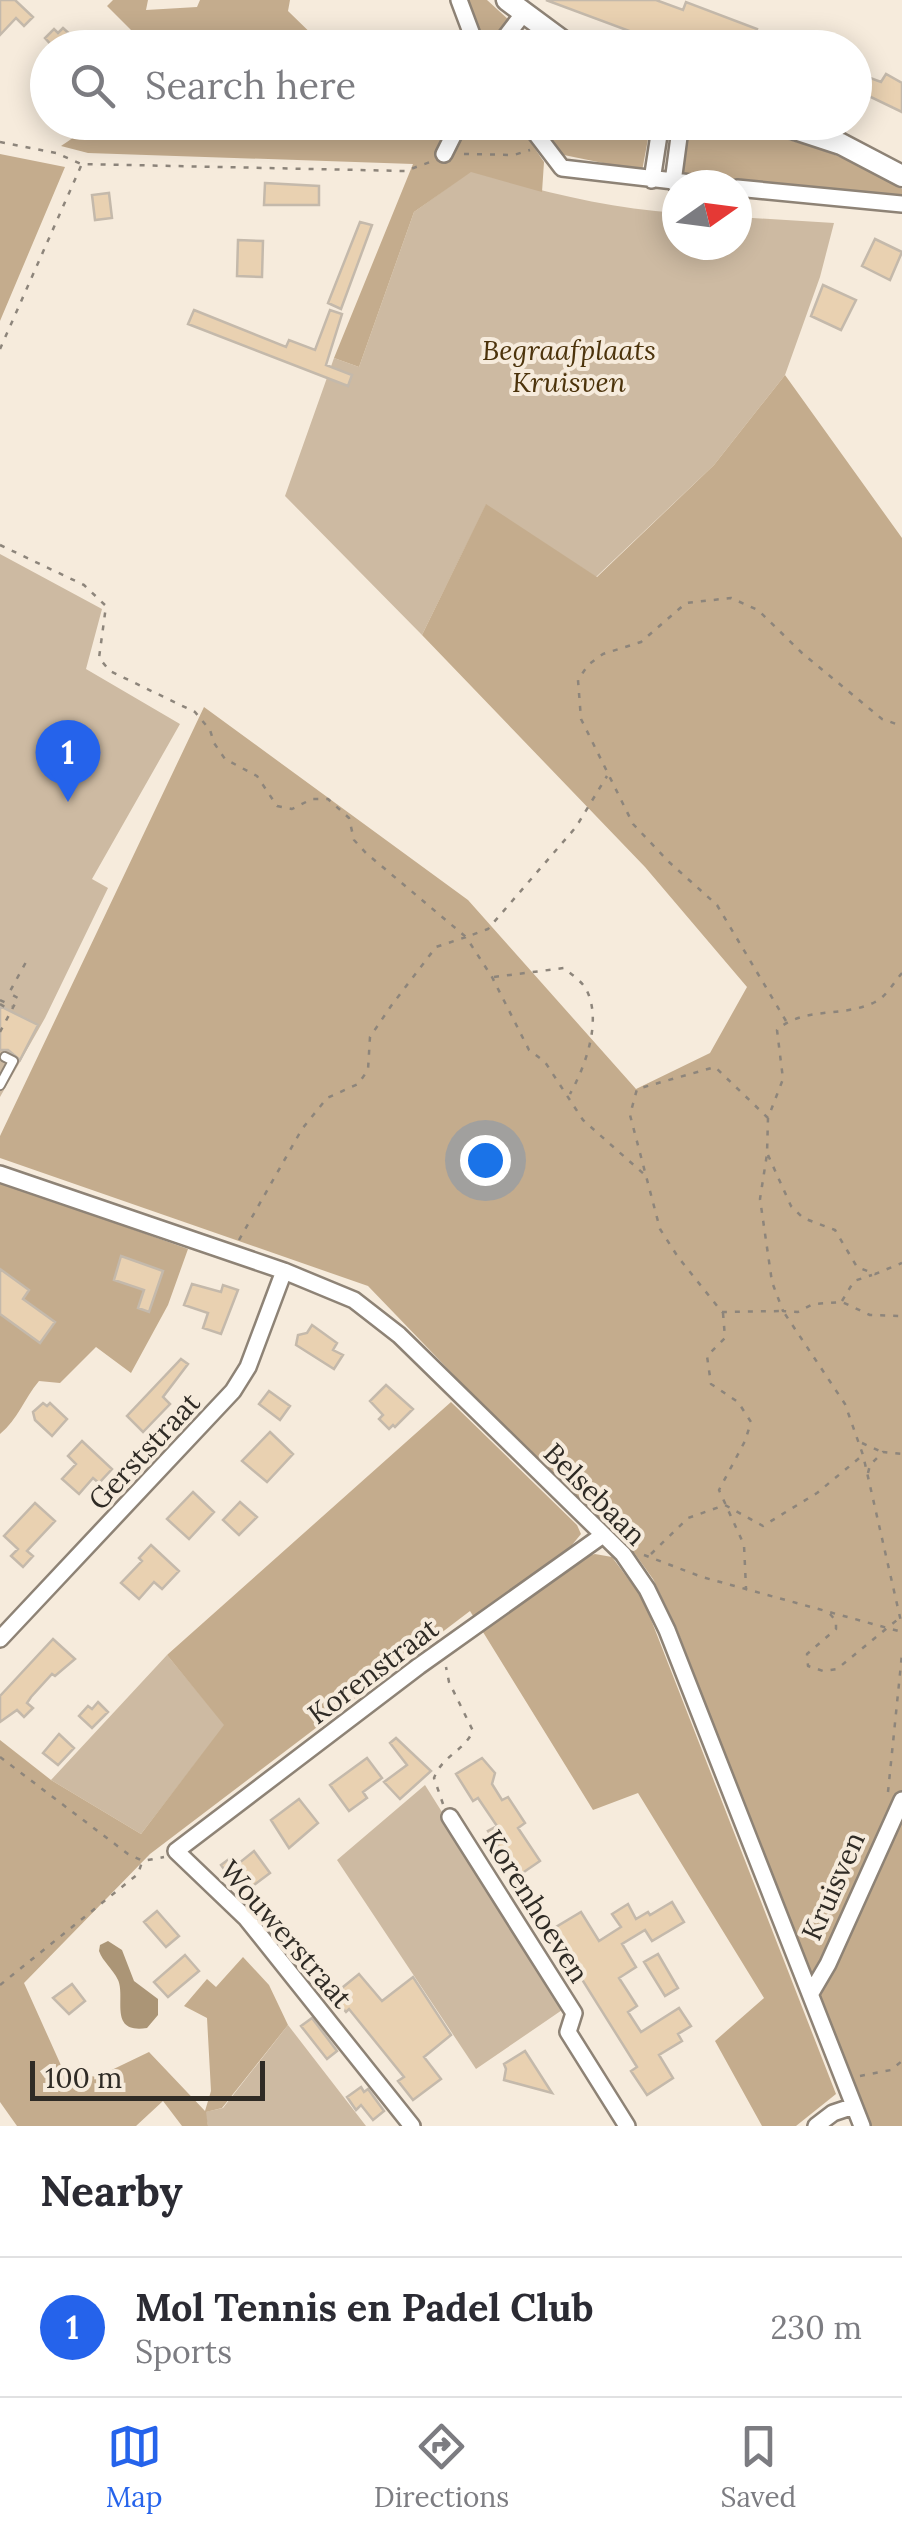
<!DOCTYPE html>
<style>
body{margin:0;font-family:Lora,serif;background:#f2f2f3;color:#2b2b33}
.compass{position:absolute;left:662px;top:170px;width:90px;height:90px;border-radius:50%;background:#fff;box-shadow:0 5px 25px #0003;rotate:76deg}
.scale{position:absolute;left:30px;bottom:25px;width:235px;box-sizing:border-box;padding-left:10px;border:5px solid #2f2b25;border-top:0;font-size:28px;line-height:35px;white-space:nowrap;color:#2f2b25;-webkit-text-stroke:8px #f6ebdc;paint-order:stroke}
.you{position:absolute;left:485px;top:1160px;width:35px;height:35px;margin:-25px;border:8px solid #fff;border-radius:50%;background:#1a73e8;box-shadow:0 0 0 15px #1a73e833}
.badge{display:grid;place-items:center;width:65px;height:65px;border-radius:50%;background:#2563eb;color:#fff;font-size:32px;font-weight:700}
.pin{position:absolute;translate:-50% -82px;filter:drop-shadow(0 2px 5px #0008)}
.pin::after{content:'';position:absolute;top:52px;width:35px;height:30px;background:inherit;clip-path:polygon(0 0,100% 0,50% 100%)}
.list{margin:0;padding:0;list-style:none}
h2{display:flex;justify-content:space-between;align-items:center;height:130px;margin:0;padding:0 40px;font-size:42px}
h2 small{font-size:32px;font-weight:400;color:#7c7c81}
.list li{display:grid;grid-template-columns:65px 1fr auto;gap:30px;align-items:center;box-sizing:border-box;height:140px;padding:0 40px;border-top:2px solid #e1e1e2}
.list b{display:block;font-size:38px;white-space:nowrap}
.list p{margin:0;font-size:32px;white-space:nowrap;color:#7c7c81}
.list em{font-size:32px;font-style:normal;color:#7c7c81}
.icon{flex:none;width:55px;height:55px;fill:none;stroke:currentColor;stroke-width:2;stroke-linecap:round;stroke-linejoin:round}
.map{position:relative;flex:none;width:902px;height:2126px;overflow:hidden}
.search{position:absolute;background:#fff;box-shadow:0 5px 25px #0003;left:30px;right:30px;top:30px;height:110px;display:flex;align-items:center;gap:25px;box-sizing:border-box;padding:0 35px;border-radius:55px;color:#7c7c81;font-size:38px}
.sheet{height:270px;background:#fff}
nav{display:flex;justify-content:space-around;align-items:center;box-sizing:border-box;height:140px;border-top:2px solid #e1e1e2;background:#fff;font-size:28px;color:#7c7c81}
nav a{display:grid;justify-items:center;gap:5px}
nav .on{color:#2563eb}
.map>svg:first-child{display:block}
</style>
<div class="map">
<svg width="902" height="2126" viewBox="0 0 902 2126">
<rect width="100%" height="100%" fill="#f6ebdc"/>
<path fill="#cdbaa2" d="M471,171C539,191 606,208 677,213V245H737V217L834,223L820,277L785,375L714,465L596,577L486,505L422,635L285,496L334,358L359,367L414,212Z
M0,554L102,609L86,669L180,724L92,879L108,888L45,1018L0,1097Z
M167,1655L225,1725L141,1834L51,1780Z
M425,1785L565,2008L476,2069L337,1860Z
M288,2025L366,2126H208L205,2112L223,2108Z"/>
<path fill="#c4ac8d" d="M113,0H148L146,10L197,7L200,0H290L288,11L325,47H129L135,34L107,6Z
M466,0H487L520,30L550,47H487Z
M517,122L544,162L542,192L471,172L414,212L359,367L334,358L413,164L88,153L61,146L95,123Z
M537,123H651L642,171L559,154Z
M689,123C747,123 855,154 902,189V194L897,198L682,175Z
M0,154L65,167L0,321Z
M785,375L902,538V2126H869L677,1629L653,1579L635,1554L475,1397L368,1286L0,1158V1136L204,707L468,900L636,1089L710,1053L747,987L645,867L422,635L486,504L597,577L714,465Z
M0,1182L188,1249L168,1305L131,1373L96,1347L60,1383L39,1381C24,1399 18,1419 0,1434Z
M451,1402L577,1525L581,1534L572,1545L581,1558L595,1554L612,1557L643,1599L836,2094L796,2126H762L715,2041L764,1998L638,1793L593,1810L470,1611L150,1854L24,1983L64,2072L97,2077L149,2052L205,2111L211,2091L207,2018L184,2006L207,1979L216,1987L243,1957L269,1985L288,2025L222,2108L206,2112L208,2126H182L163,2101L136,2126H17L0,2102V1740L51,1780L141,1834L224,1725L167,1655Z"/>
<path fill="#ab9576" d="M108,1941L122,1950L134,1981L158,1999V2015L147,2028C108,2034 126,1998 118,1980C113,1969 103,1962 99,1951L100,1945Z"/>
<path fill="#e9d1b1" stroke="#c4b9ab" stroke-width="2.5" d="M0,0H15L33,17L24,26L16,18L0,35Z
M546,0H656L683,10L686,2L757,29L750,48H675Z
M63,28L85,48H54L45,38L54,29L58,33Z
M854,72L881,82L886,74L902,83V112L854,89Z
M265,183L319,186V205H264Z
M109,193L112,218L95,220L92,195Z
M360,222L372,225L341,309L328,303Z
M875,239L902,252L890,280L862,266Z
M238,240L263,241L262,277L237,276Z
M823,285L856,300L841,330L811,316Z
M194,310L286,347L289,340L315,350L330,310L342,314L326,365L352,375L348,386L188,324Z
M0,1006L38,1025L20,1060L8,1050H0Z
M121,1256L163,1271L149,1312L138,1308L144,1290L114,1280Z
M0,1269L29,1290L23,1299L55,1322L40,1343L0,1314Z
M192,1284L221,1292L223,1285L238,1290L221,1334L203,1328L208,1313L184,1305Z
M312,1325L337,1343L333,1350L343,1355L334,1369L296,1345L298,1335L307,1333Z
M181,1359L188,1364L163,1397L170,1404L143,1432L127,1416Z
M386,1385L413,1409L395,1427L393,1425L389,1429L379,1419L383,1415L370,1401Z
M269,1391L290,1406L280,1420L259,1404Z
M43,1403L47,1406L50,1403L67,1419L52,1436L35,1420L33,1412Z
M270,1432L293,1454L267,1482L242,1461Z
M82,1441L112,1469L99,1483L93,1478L79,1494L62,1479L76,1464L68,1456Z
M193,1492L214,1512L189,1539L167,1519Z
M240,1502L257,1517L239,1535L223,1520Z
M35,1503L55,1521L27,1551L33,1556L23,1567L11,1556L18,1549L4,1536Z
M151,1545L179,1571L162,1589L154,1582L139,1599L121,1583L142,1561L139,1558Z
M53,1639L75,1659L55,1676L52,1674L31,1697L27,1703L33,1708L24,1717L17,1710L0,1722V1696Z
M98,1702L108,1712L92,1728L79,1716L88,1706L92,1709Z
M59,1734L74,1748L58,1765L43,1753Z
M396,1738L431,1771L400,1799L384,1782L407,1765L390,1743Z
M367,1758L382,1778L363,1792L367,1798L349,1811L330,1785Z
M482,1758L495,1773L492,1784L502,1800L508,1797L525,1823L518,1828L540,1861L518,1876L488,1831L497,1826L478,1798L473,1801L456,1774Z
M299,1799L318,1823L289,1848L271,1820Z
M254,1851L270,1873L242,1894L221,1865L233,1856L238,1864Z
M672,1902L684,1922L652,1941L645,1930L622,1944L636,1967L619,1978L637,2006L628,2012L641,2032L679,2008L691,2026L678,2034L682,2041L659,2055L673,2078L647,2095L631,2071L637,2067L551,1930L581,1912L599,1941L621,1927L612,1914L628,1904L636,1919L648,1912L650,1915Z
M157,1911L179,1936L166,1947L144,1922Z
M658,1954L678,1988L665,1996L644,1962Z
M185,1955L199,1971L168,1997L154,1982Z
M359,1974L382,2001L413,1977L451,2035L424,2057L441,2079L413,2100L398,2081L404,2077L349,2009L346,2012L332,1996Z
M72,1984L85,2001L69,2014L53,1998Z
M312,2018L337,2051L327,2059L301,2026Z
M525,2051L552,2093L504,2080L506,2069L504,2064Z
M361,2087L364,2092L368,2089L384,2111L373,2120L361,2105L356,2110L347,2097Z"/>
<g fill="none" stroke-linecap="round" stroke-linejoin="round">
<g stroke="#8e8376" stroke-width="12">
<path id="lane" d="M0,1085L13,1061L5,1057"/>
</g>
<g stroke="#8e8376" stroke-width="20">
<path id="street" d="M459,0L477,48
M497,48L523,14
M527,122L562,168L708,185
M444,154L460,122
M652,180L661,122
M673,182L681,122
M737,188L902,204
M0,1174L284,1271L354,1300L399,1335L623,1554L647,1589L667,1630L862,2126
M0,1639L233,1391L248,1367L284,1271
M450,1817L574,2013L568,2032L627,2126
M811,1993L828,1964L902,1800
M412,2126L246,1918L176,1851L419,1666L603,1535
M816,2126L833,2113L854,2106"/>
</g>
<g stroke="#8e8376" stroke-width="25">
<path id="secondary" d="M507,0L572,48
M774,122L841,144L902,176"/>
</g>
<path stroke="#8d857b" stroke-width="2.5" stroke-dasharray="5 8" stroke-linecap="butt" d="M0,142L56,153L81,164L405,171L433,161
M464,154L514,155L530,150
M0,349L81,166
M0,545L84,585L106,606L99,658L110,671L195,712L210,730L214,743L225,759L257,776L277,806L292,809L312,799H328L349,818L354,840L366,853L466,937L488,929L576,827L607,776
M902,973C894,982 886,997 875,1002C844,1018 803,1006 777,1030L783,1079L768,1118L767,1154L760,1199L772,1282L783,1311L798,1312L813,1304L842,1302L870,1315L902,1316
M494,977L564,968C571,974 584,983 587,991C602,1022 585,1067 570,1094
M0,1000L12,1006
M0,1004L10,1010
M786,1021L717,905L669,862L633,824L581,719L578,680L588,665L603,654L641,642L686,603L731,598L758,610L802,653L882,719L902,726
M0,1032L18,998L9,993L26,962
M768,1118L715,1067L637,1089L630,1115L660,1229L678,1257L722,1312L783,1311L845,1404L863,1455L902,1626
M768,1155L791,1206L803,1218L835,1230L857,1267L875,1274L902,1263
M239,1240L302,1129L327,1098L358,1084L368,1070L370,1037L391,1006L436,947L466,937L492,977L529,1050L545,1062L583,1120L645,1175
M842,1301L854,1281L872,1275
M723,1313L725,1338L707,1356L711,1384L738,1402L751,1422L745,1441L719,1490L744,1545L746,1588
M862,1443L882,1452
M868,1473L870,1465L883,1452L902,1454
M651,1554L688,1518L725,1505L763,1526L817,1493L863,1455
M644,1555L702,1577L902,1632
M830,1614L836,1621V1629L807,1654L808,1666L823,1671L837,1669L897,1620
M0,1757L128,1854L143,1861L164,1857
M888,1792L902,1654
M443,1804L434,1778C442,1756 464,1751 473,1731L449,1682L446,1667
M0,1985L138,1874L142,1862
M860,2076L891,2070L902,2061"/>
<use href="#lane" stroke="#fff" stroke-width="8"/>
<use href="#street" stroke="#fff" stroke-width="15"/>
<use href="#secondary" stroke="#fff" stroke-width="20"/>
</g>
<g text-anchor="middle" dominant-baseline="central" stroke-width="8" stroke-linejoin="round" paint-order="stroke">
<g font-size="28" font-style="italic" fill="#4c330b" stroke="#f6ebdc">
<text x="569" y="350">Begraafplaats<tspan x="569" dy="32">Kruisven</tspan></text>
</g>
<g font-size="28" fill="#2f2b25" stroke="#f6ebdc">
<text transform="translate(144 1451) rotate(-47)">Gerststraat</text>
<text transform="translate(595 1494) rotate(45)">Belsebaan</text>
<text transform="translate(373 1671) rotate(-37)">Korenstraat</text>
<text transform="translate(833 1886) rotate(-66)">Kruisven</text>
<text transform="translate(536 1906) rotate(58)">Korenhoeven</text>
<text transform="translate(286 1934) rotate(49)">Wouwerstraat</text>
</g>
</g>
</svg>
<svg class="compass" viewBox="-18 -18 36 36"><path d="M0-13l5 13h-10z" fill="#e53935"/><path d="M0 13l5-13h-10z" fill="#7c7c81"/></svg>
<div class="scale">100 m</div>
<div class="you"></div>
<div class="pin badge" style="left:68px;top:802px">1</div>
<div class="search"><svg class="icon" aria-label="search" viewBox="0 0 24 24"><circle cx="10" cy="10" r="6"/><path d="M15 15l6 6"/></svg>Search here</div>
</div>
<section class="sheet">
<h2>Nearby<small></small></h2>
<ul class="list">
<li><span class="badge">1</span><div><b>Mol Tennis en Padel Club</b><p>Sports</p></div><em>230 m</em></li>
</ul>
</section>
<nav>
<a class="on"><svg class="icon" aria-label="map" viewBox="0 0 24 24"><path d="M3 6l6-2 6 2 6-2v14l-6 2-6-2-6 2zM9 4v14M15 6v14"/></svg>Map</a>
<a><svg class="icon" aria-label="directions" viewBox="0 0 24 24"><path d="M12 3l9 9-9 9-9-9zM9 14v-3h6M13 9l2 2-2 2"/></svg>Directions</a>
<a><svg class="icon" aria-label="saved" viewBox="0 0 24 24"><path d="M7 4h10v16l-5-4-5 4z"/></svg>Saved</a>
</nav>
